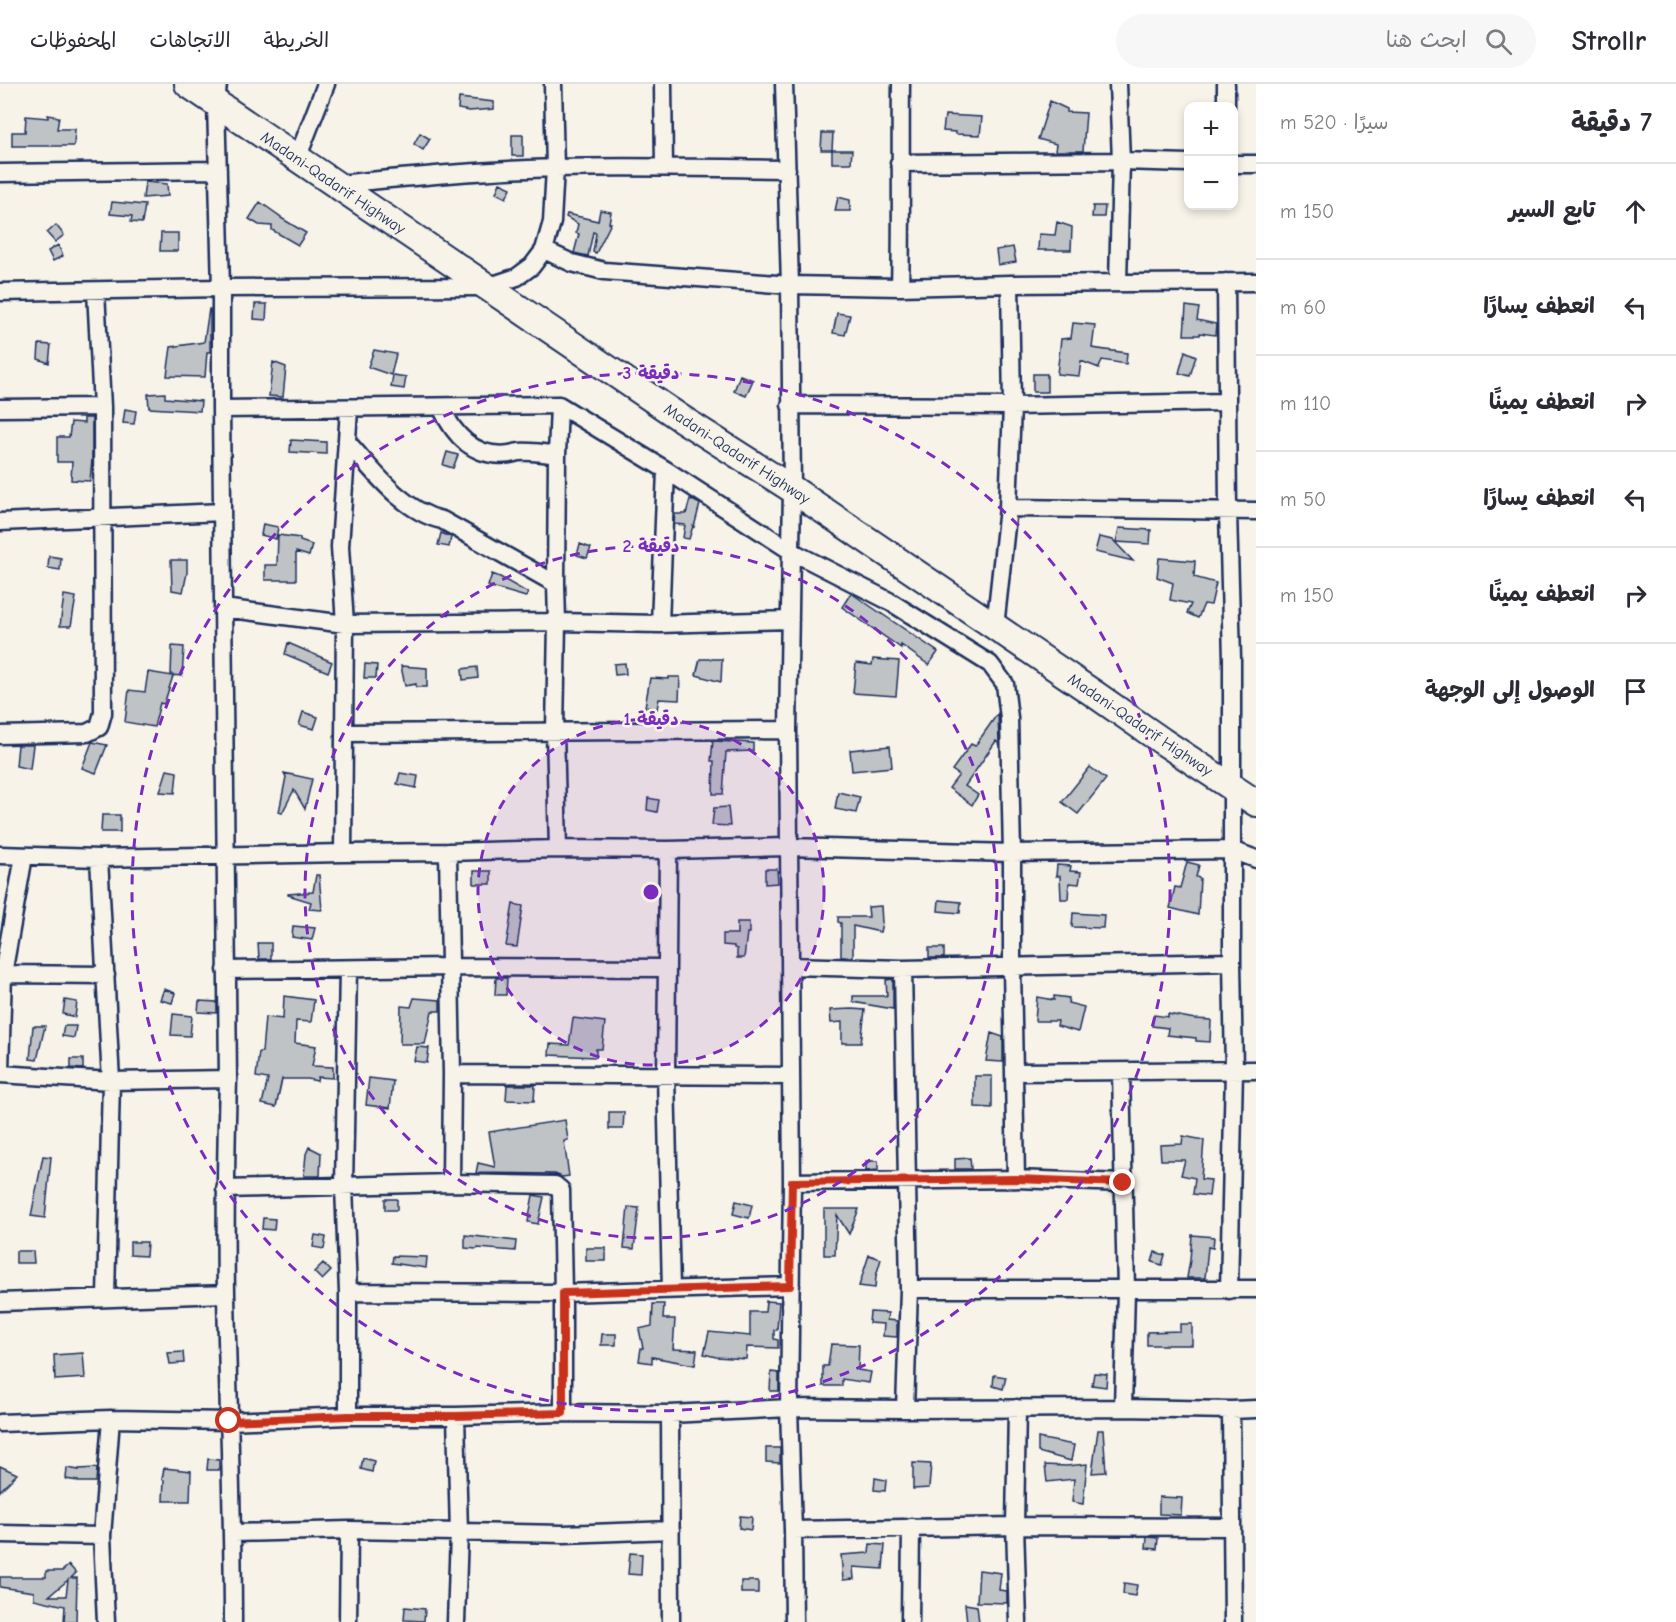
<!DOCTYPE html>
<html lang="ar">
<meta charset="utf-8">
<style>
body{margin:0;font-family:"Comic Neue","Playpen Sans Arabic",sans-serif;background:#f7f7f7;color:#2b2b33;direction:rtl}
.controls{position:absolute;right:18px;top:18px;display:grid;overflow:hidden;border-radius:12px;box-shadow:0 3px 9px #0003}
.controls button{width:54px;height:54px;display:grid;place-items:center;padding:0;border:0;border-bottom:2px solid #e1e1e2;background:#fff;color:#2b2b33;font:30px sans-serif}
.stop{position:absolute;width:18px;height:18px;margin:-14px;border:4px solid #c8321e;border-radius:50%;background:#fff}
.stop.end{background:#c8321e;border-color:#fff;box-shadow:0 2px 6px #0008}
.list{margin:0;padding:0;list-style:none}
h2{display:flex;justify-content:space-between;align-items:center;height:78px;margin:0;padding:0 24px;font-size:26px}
h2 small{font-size:20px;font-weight:400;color:#7c7c81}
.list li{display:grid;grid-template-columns:39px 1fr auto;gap:18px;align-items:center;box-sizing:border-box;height:96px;padding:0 24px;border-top:2px solid #e1e1e2}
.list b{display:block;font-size:22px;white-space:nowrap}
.list em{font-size:20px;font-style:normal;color:#7c7c81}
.icon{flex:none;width:33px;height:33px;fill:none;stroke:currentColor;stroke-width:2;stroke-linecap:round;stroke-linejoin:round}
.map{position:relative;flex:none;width:1256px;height:1538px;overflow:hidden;direction:ltr}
header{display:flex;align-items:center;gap:36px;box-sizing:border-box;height:84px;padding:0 30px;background:#fff;border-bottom:2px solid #e1e1e2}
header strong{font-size:28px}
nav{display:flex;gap:33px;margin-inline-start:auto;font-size:21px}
.search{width:420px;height:54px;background:#f7f7f7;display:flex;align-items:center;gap:15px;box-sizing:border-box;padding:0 21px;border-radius:33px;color:#7c7c81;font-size:22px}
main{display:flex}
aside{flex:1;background:#fff}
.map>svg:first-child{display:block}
</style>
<header>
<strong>Strollr</strong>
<div class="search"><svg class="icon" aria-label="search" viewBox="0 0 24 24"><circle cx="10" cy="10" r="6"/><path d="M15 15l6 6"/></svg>ابحث هنا</div>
<nav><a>الخريطة</a><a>الاتجاهات</a><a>المحفوظات</a></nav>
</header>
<main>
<aside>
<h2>7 دقيقة<small>سيرًا · 520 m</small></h2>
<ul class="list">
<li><svg class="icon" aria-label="ahead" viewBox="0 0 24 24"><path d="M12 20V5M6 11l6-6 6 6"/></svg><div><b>تابع السير</b></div><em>150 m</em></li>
<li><svg class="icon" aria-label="left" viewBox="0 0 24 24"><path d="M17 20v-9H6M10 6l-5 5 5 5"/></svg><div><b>انعطف يسارًا</b></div><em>60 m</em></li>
<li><svg class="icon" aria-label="right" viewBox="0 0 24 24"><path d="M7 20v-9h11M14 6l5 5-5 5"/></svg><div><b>انعطف يمينًا</b></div><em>110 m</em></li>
<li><svg class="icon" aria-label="left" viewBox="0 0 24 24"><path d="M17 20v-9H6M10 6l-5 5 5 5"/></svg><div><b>انعطف يسارًا</b></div><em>50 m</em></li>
<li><svg class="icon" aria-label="right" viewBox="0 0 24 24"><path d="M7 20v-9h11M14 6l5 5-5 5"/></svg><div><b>انعطف يمينًا</b></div><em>150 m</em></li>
<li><svg class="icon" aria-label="arrive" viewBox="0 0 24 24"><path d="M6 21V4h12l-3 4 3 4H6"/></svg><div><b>الوصول إلى الوجهة</b></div></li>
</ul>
</aside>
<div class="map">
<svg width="1256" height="1538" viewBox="0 0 1256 1538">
<rect width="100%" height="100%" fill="#f7f3e8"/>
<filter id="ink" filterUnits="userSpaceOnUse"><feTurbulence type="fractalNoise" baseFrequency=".0167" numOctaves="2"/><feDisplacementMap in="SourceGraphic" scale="12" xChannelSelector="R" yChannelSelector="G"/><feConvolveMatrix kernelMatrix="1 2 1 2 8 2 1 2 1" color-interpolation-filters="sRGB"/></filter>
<g filter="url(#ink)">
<path fill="#c0c3c5" stroke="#1b2f5e" stroke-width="1.5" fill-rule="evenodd" d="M459,14L494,18V25L469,27L458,25Z
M1050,17L1067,25V28L1086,29L1083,67H1055L1056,60L1038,55Z
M48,31L59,33L57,45H75L74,62H12V48H25L26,32L48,34Z
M945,31L982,33L980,51L956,50V48L943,47Z
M420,49L430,55L423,66L414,60Z
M822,49H833L832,66H821Z
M512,51H523V72H512Z
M832,66H852L851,79H832Z
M145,98L167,100L168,112L143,114Z
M500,99L511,104L506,114L496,109Z
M838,113L850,116V127H835Z
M112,118L145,121L142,139L131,138L132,132L110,130Z
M260,118L281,133V134L306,149L298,161L272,146V142L259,141L249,135Z
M1093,122H1105L1104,133H1092Z
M600,126L611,128L609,139H611L596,169L593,168L596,149L593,148L588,172L574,169L579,150L576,149L578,140L566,133L567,130L598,137Z
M1057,138L1072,143L1071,166H1038L1039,150L1055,151Z
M56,141L64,151L55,158L47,149Z
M161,149H178V167H160Z
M58,161L63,172L53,177L48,167Z
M1013,163L1016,178L998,181L996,166Z
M255,220H267L266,236L254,235Z
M1186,222L1199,224L1197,236L1216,240L1215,251L1200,249V251H1184Z
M209,225H210V268H207L205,293L167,292L171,263L204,258Z
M837,229L850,231L845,251L833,249Z
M1073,239L1095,241L1092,264L1127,269L1126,280L1102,276L1099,284L1081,277L1079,292L1057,290L1061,255L1071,254Z
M39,260L51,261L49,279L38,275Z
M374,266L396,270L391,291L368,283Z
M1185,267L1196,272L1190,292L1179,289Z
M273,278L286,283L283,313L269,312Z
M1033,290H1047V308H1033Z
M393,291L406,293L404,305L391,303Z
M740,291L753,296L746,312L734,307Z
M165,309V314L201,317L200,327L149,324L148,310Z
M125,325L136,327L134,340L123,339Z
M84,334H92V375L90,397L71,396L72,378H57V353H69L71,338L84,339Z
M291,356L326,358V370L290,368Z
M447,368L458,371L453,384L443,381Z
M690,415L700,420L694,443L693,442L689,455L683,454L685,441L674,440L675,430H686Z
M263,440L278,443L276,455L261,451Z
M1119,444L1151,446L1150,460L1116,458Z
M441,449L451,453L449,463L438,461Z
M278,451L300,454V457L312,461L309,472L296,468V496H265V481H277Z
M1099,453L1113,456L1133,477L1095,468Z
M580,460L591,464L587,474L577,471Z
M49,472L61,474L60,486L48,484Z
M1159,474L1195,477L1194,493L1216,499L1211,521L1204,520L1198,534L1187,529L1191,520L1170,516L1173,499L1157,493Z
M171,476H187V489L183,508L172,506Z
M492,490L500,493L528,509L526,513L488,502Z
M851,509L938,568L929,581L901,561V564L842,523Z
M64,511L76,513L71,542H60Z
M288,559L332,578L328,588L285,570Z
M172,562L184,563L182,592L171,591Z
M700,575H722L721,598L696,591Z
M873,575L899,577L896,612L853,609L856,579L872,581Z
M625,579L626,590L615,591L614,580Z
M365,580L377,581L376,594H364Z
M401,582L427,584V603H416V600L405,602Z
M477,583L478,594L463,596L462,585Z
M148,588L173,592L164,620L160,619L154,643L125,638L129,606L145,608Z
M669,593H680L679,616L659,615L657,625L645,623L650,594L669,595Z
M303,628L318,633L314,645L299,641Z
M998,629L999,660L996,657L965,702L978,711L972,721L949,704L959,691L952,686L971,660L975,662Z
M713,657L753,659V667L726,668L723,710H713L714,677H711Z
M92,658L107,661L96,689L82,684Z
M18,661H33L30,685L16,682Z
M890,662L892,683L852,687L850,666Z
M1090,683L1106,695L1078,730L1062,718Z
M167,686L177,688L175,709L160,708Z
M284,689L312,695L305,725L294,706L282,729L279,728L286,693Z
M400,689L418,692L416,704L397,700Z
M838,708L860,713L856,729L835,725Z
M648,714L659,716L657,728L647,726Z
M728,723L730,742L712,741L714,724Z
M102,731H120V748H101Z
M1187,778L1199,781L1196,793L1200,794L1198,831L1170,824L1175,803L1180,804Z
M1057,781L1071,782L1070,787L1081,788L1079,800L1069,799L1068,815H1061L1060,792H1056Z
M765,785H777L778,799L765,800Z
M474,787H491V800H474Z
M316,791H319L322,826L309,825L311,818L288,811V810L313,808Z
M939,816L961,818L960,829L938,827Z
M513,820L523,822L517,863L506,862Z
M881,822L882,839L880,848L853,842V873H841V839L838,838V833H869L868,823Z
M1073,829L1104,831L1103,844L1072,843Z
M737,838H749V849H747L744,874H737V865L734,864V862L723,861V850H737Z
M293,842L315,844L312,856L292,853Z
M258,859H271V875H259Z
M929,864H944V874H929Z
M496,894H507L506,911H495Z
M893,895V925L853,918V912H887L886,896Z
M164,905L175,909L172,919L160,916Z
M284,912L314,916L311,938L296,937L295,959L316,962L312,982L333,983V994L318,993L317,997L308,995H282L276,1023L262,1020L268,995L256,993L259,968H262L265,933L283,935Z
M1054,912L1069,914L1068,919L1084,923L1078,948L1057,942L1058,937H1035L1037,913L1054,916Z
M414,914L440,916V927H432L425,960H400L401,922L411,923Z
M65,916L77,918L75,933L63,930Z
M199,917L217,918V929L198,928Z
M852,925L865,926L861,959H842V938L831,939L830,926Z
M173,930L192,932L190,952L171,951Z
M1168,930L1195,935L1211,936L1210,958L1196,957V954L1167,951L1168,944L1152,942L1154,931L1168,933Z
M573,934L605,938L602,965H596V973L549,971L550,960L569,961Z
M33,942H45L37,976L30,975Z
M64,942H76L74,954L62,952Z
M991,949L1003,953V978L986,977Z
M417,963L429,964L427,979L414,977Z
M71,975H83V985L71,984Z
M975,992H992V1024L975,1023Z
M369,994L393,997L390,1024L366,1021Z
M507,1001H535L534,1017L506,1016Z
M609,1028H624L623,1045H609Z
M565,1036L568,1056L564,1057L569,1092L562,1093L555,1090L476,1089L478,1079L495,1083L489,1048Z
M1183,1052L1204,1056L1201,1095L1211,1096L1209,1112L1193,1110L1195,1094L1181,1091L1185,1076H1161L1160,1061L1182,1060Z
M309,1063L321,1069L320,1092H304L306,1070Z
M43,1072L51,1073L45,1134L31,1132Z
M970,1074L971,1085H955V1075Z
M866,1077H878V1086L866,1087Z
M533,1111L544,1113L538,1140L528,1138Z
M385,1115H397V1126H385Z
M736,1117L752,1121L749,1134L733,1130Z
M628,1123L639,1124L634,1165L624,1164Z
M824,1125H859L849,1150L837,1131L835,1171H824Z
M263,1134L275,1135L274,1146L262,1145Z
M315,1151L326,1153L324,1165L313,1163Z
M465,1151L516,1157L515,1167L478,1164L477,1165L465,1164Z
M1192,1151L1214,1153L1213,1164L1208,1163L1205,1194H1187L1190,1176Z
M130,1158H147L146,1172L130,1171Z
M586,1164H606V1177H586Z
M16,1167H33L34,1179H16Z
M1155,1168L1165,1171L1162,1181L1152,1178Z
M869,1171L881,1175L876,1192L875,1204L859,1202Z
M393,1172L427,1173L426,1184L392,1179Z
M323,1179L331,1187L322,1196L314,1188Z
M766,1217L779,1218L777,1246H774V1255L778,1256V1264L747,1263L746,1275L716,1273L704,1270L709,1248L750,1252V1228H765Z
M653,1220H664L663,1235H675L673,1265L697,1266L695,1281L652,1273V1279L639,1277L641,1264H643L639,1245L652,1242Z
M870,1228L888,1229L887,1236L897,1237V1253L883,1252L884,1240L869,1239Z
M1180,1240H1192V1261H1147V1248L1180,1247Z
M602,1250H616V1261H601Z
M831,1260L859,1261L858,1286L871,1288L869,1299L842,1295V1302H823V1282H828Z
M183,1268L184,1279L170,1280L168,1269Z
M83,1269L85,1294L55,1296L54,1271Z
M771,1288L779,1289V1307H770Z
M1094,1289L1107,1290L1106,1303L1092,1301Z
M994,1291L1006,1293L1003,1305L993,1302Z
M1098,1346H1103L1106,1388L1092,1389Z
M1038,1354L1074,1361L1071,1377L1038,1368Z
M766,1364H780V1379L766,1378Z
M363,1374L374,1377L372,1388L361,1385Z
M208,1375L219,1376V1386H207Z
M913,1379L931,1380L929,1404L913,1405Z
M1087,1380L1083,1420L1072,1418L1074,1395L1047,1398L1045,1381L1066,1382Z
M0,1382L17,1390L0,1407Z
M67,1384L79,1386V1385L97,1384L96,1398H78V1397L66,1395Z
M164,1384L191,1387L190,1417H163L164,1396L162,1395Z
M875,1394L886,1396L885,1407L874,1406Z
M1159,1413L1182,1414L1181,1431L1159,1430Z
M740,1432L752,1433L751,1446L739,1444Z
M1147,1453L1158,1454L1157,1465L1146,1464Z
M870,1460L885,1461L883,1485L853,1483L854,1495L843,1496L841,1471L869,1469Z
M630,1469L642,1470L641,1491L628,1490Z
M69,1481L76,1489L71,1494H77L76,1538H64L65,1522L34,1515V1508L0,1503V1493H46V1487H62ZM68,1496L66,1512H49Z
M979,1486L1001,1489L999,1506L1007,1507V1519L977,1518Z
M741,1497H758V1509H741Z
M1124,1499L1137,1501L1135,1512L1123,1510Z
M965,1520L977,1522L979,1538H967Z
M405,1523L425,1525L424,1537L404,1536Z"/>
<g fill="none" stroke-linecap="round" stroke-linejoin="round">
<g stroke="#1b2f5e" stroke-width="21">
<path id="minor" d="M218,0L216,19L221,204V325L228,995C226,1067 225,1138 226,1210C228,1319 233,1429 233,1538
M663,0L664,83
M784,0L790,201L792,405L788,646L792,1098L789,1324L793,1446L794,1538
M1226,22V0
M297,75L326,0
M899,79L1121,77L1188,79
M1234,80H1256
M0,89L218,86
M337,100C410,93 482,86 555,84C632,82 710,84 787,85
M544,166L572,179L604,187L790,201L900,203L1010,200L1256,198
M1226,198L1228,427L1232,575V878L1234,986L1229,1206
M1118,199L1121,77L1118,0
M900,203C902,135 900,68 901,0
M0,208L221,204L487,203L517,193L532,182L544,166L552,138L555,84L553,0
M790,321L1012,322L1227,318
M441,323C454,352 475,375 510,370C511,370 517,368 519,368C531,367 544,369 557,371
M0,324L102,323
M221,325L559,321L666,386L791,467L889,517L990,580L1005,600L1009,634L1012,769V884L1016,1095
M347,358C372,385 403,428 442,436L556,500
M1008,424L1256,427
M0,438L222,428
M223,524L345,540L557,538L660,540L790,536
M660,540L666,386
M995,543L1008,424L1012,322L1010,200
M345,649L788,646
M0,651L87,649L99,643L103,629L102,323L96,207
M558,765L555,647L557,538L556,500L557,371L559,321
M668,766L666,992L671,1206
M448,768L452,990L451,1099
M343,769L345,540L340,463L349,325
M0,771L99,774L343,769L448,768L558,765L668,766L788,763L1012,769L1232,766L1256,775
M99,774L111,997L106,1213
M790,882L903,885L1232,878
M903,885L909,1205L905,1325
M226,886L450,883L667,884
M0,890L106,891
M0,986L3,890L24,772
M1015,988L1256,986
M1121,988L1126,1206L1123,1324
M0,990L111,997L228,995
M452,990L790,992
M792,1098L1016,1095L1123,1099
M225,1105L451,1099L555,1101L561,1106L563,1209V1329
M909,1205H1256
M348,1208L563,1209L791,1202
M0,1218L226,1210
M1017,1324L1015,1442L1018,1538
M1231,1326L1233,1538
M670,1330L671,1538
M348,1332V1208L344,1102L348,885
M0,1339L111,1335L229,1337L348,1332H456L563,1329L670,1330L789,1324L905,1325L1123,1324L1231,1326L1256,1325
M793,1446L1015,1442L1232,1443
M233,1449L349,1446L564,1450L671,1446
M0,1450L102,1452
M106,1538L102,1452L111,1335
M348,1538L349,1446
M456,1538L459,1449L456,1332
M910,1538L911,1443"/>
</g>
<g stroke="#1b2f5e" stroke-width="30">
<path id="highway" d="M188,0L682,335L792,405L1096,611L1162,657L1256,719"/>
</g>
<use href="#minor" stroke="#f7f3e8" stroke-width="16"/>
<use href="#highway" stroke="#f7f3e8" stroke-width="26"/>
</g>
</g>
<g fill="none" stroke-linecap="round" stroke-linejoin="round" filter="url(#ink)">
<path stroke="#c8321e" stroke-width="8" d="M229,1337L348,1332H456L563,1329V1209L790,1202L792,1098L1016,1095L1123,1099"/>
</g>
<circle cx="651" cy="808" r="173" fill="#7b2cbf" fill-opacity=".12"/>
<g fill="none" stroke="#7b2cbf" stroke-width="3" stroke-dasharray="10 8">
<circle cx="651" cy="808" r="173"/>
<circle cx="651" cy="808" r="346"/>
<circle cx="651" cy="808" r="519"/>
</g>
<g text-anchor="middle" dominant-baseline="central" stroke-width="5" stroke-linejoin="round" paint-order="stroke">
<g font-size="16" fill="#1b2f5e" stroke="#f7f3e8">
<text transform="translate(333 99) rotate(34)">Madani-Qadarif Highway</text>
<text transform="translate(737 370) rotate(33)">Madani-Qadarif Highway</text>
<text transform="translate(1140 641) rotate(34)">Madani-Qadarif Highway</text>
</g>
</g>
<circle cx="651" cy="808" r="9" fill="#7b2cbf" stroke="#f7f3e8" stroke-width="3"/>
<g font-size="18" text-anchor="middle" font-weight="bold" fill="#7b2cbf" stroke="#f7f3e8" stroke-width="5" stroke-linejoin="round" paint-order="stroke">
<text x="651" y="295">3 دقيقة</text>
<text x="651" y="468">2 دقيقة</text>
<text x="651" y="641">1 دقيقة</text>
</g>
</svg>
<div class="controls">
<button>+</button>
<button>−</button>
</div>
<div class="stop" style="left:229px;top:1337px"></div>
<div class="stop end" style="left:1123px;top:1099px"></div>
</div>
</main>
